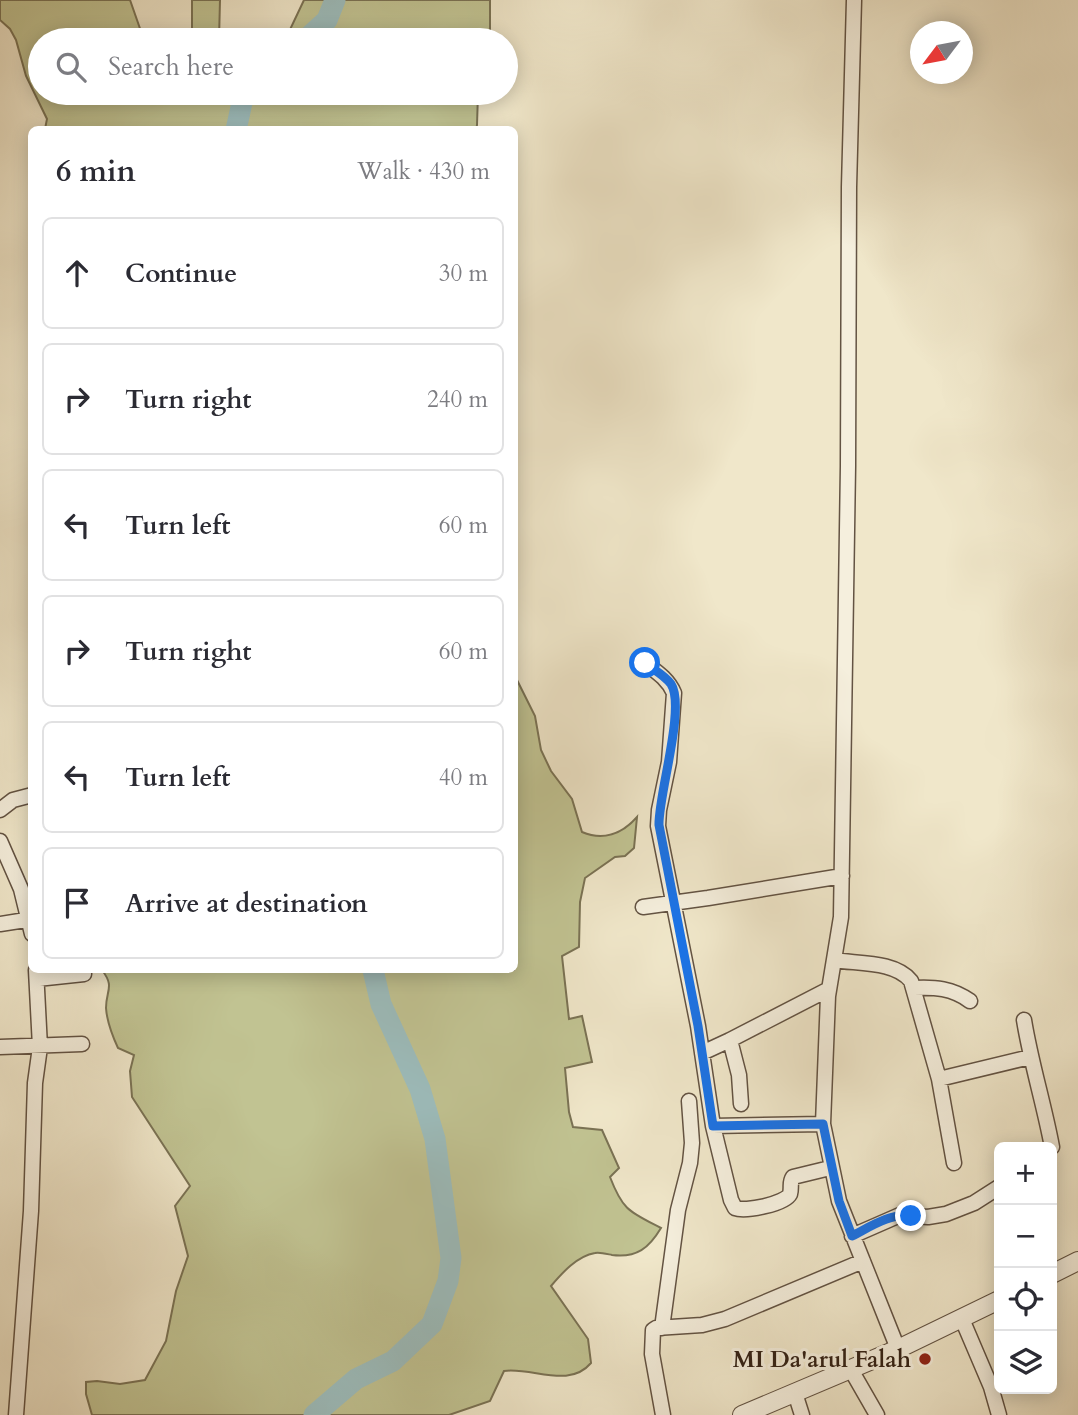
<!DOCTYPE html>
<meta charset="utf-8">
<style>
body{margin:0;font-family:Cardo,serif;background:#f7f7f7;color:#2b2b33}
.controls{position:absolute;right:21px;bottom:21px;display:grid;overflow:hidden;border-radius:10px;box-shadow:0 4px 18px #0003}
.controls button{width:63px;height:63px;display:grid;place-items:center;padding:0;border:0;border-bottom:2px solid #e1e1e2;background:#fff;color:#2b2b33;font:35px sans-serif}
.compass{position:absolute;left:910px;top:21px;width:63px;height:63px;border-radius:50%;background:#fff;box-shadow:0 4px 18px #0003;rotate:238deg}
.stop{position:absolute;width:21px;height:21px;margin:-16px;border:5px solid #1a73e8;border-radius:50%;background:#fff}
.stop.end{background:#1a73e8;border-color:#fff;box-shadow:0 2px 7px #0008}
.list{margin:0;padding:0;list-style:none}
h2{display:flex;justify-content:space-between;align-items:center;height:91px;margin:0;padding:0 28px;font-size:30px}
h2 small{font-size:23px;font-weight:400;color:#7c7c81}
.list li{display:grid;grid-template-columns:46px 1fr auto;gap:21px;align-items:center;box-sizing:border-box;height:112px;margin:0 14px 14px;padding:0 14px;border:2px solid #e1e1e2;border-radius:10px}
.list b{display:block;font-size:26px;white-space:nowrap}
.list em{font-size:23px;font-style:normal;color:#7c7c81}
.icon{flex:none;width:38px;height:38px;fill:none;stroke:currentColor;stroke-width:2;stroke-linecap:round;stroke-linejoin:round}
.map{position:relative;flex:none;width:1078px;height:1415px;overflow:hidden}
.search{position:absolute;background:#fff;box-shadow:0 4px 18px #0003;left:28px;top:28px;width:490px;height:77px;display:flex;align-items:center;gap:18px;box-sizing:border-box;padding:0 24px;border-radius:38px;color:#7c7c81;font-size:26px}
.panel{position:absolute;background:#fff;box-shadow:0 4px 18px #0003;left:28px;top:126px;width:490px;height:847px;border-radius:10px}
.map>svg:first-child{display:block}
</style>
<div class="map">
<svg width="1078" height="1415" viewBox="0 0 1078 1415">
<rect width="100%" height="100%" fill="#f0e7ca"/>
<filter id="stains"><feTurbulence type="fractalNoise" baseFrequency=".00286" numOctaves="4"/><feColorMatrix values="0 0 0 0 .2 0 0 0 0 .09 0 0 0 0 .02 0 0 0 .5 -.17"/></filter>
<radialGradient id="worn" r=".72"><stop offset=".6" stop-color="#630" stop-opacity="0"/><stop offset="1" stop-color="#630" stop-opacity=".3"/></radialGradient>
<path fill="#c1c392" stroke="#7a7254" stroke-width="2" d="M0,0H130L144,40H40V93H478L477,125L476,130L45,129L47,119L26,76L16,40L10,29L0,20Z
M192,0H220L219,40H187L192,33Z
M304,0H490V40H279L287,36Z
M515,676L535,716L541,750L551,771L572,799L582,832C603,841 622,834 637,817L634,848L625,856L615,857L585,878L580,902L579,947L562,956L569,1019L582,1016L592,1062L565,1068L569,1112L573,1127L602,1130L619,1168L610,1177C623,1211 630,1212 661,1228C649,1248 637,1258 612,1255C607,1254 600,1252 595,1253C577,1256 562,1273 551,1286L588,1339L591,1363C569,1389 533,1367 504,1371L490,1401L449,1415H92L86,1394V1382L97,1381L120,1384L145,1380L166,1341L176,1291L188,1256L175,1206L190,1186L132,1097L130,1071L134,1055L118,1048C112,1035 107,1023 106,1008C106,990 115,987 102,970H514Z"/>
<g fill="none" stroke-linecap="round" stroke-linejoin="round">
<path stroke="#9dbebe" stroke-width="21" d="M305,40L327,20L335,0
M236,130L243,98L249,93
M314,1415L356,1379L393,1361L432,1324L448,1281L451,1258L435,1139L420,1089L381,1004L373,970"/>
<g stroke="#635343" stroke-width="17">
<path id="minor" d="M854,0L849,187L848,466L841,917L828,996L823,1124L839,1201L898,1349
M645,663C657,672 668,679 674,693L669,762L659,810L658,826L698,1026L713,1126L731,1200L735,1208C745,1212 785,1204 790,1194C792,1187 789,1183 793,1177L830,1168
M0,810L13,800L32,795
M0,841L21,889L32,934
M643,907L708,898L842,876
M0,924L32,919
M834,960C858,964 895,961 911,981L939,1079L954,1163
M37,979L84,974
M914,988C935,987 952,988 970,1001
M1024,1020C1031,1063 1044,1104 1052,1147
M0,1047L82,1044
M702,1053L730,1040
M939,1079L1030,1057
M741,1104L739,1075L730,1040L829,989
M713,1126L823,1124
M852,1236L900,1215L928,1217L946,1214L974,1203L999,1187
M962,1319L991,1387L999,1415
M662,1328L678,1210L690,1163L692,1143L689,1101
M850,1368L877,1415
M795,1393L802,1415
M16,1415L31,1211L35,1083L40,1047L36,970
M663,1415L652,1354L653,1330L656,1328L702,1325L725,1319L863,1261"/>
</g>
<g stroke="#635343" stroke-width="20">
<path id="tertiary" d="M1052,1274L1078,1261
M742,1415L898,1349L999,1300"/>
</g>
<use href="#minor" stroke="#f5efdd" stroke-width="14"/>
<use href="#tertiary" stroke="#f5efdd" stroke-width="18"/>
</g>
<g fill="none" stroke-linecap="round" stroke-linejoin="round">
<path stroke="#1a73e8" stroke-width="9" d="M645,663C654,670 664,675 671,684C686,707 658,796 659,825L698,1026L713,1126L823,1124L839,1201L852,1236C870,1227 890,1213 911,1216"/>
</g>
<circle fill="#8f2418" stroke="#f5efdd" stroke-width="2.5" cx="925" cy="1359" r="7"/>
<g text-anchor="middle" dominant-baseline="central" stroke-width="6" stroke-linejoin="round" paint-order="stroke">
<g font-size="23" font-weight="bold" fill="#342216" stroke="#f5efdd" text-anchor="end">
<text x="911" y="1359">MI Da'arul Falah</text>
</g>
</g>
<rect width="100%" height="100%" filter="url(#stains)"/>
<rect width="100%" height="100%" fill="url(#worn)"/>
</svg>
<div class="controls">
<button>+</button>
<button>−</button>
<button><svg class="icon" aria-label="locate" viewBox="0 0 24 24"><circle cx="12" cy="12" r="6"/><path d="M12 2v4M12 18v4M2 12h4M18 12h4"/></svg></button>
<button><svg class="icon" aria-label="layers" viewBox="0 0 24 24"><path d="M12 4l9 5-9 5-9-5zM3 14l9 5 9-5"/></svg></button>
</div>
<svg class="compass" viewBox="-18 -18 36 36"><path d="M0-13l5 13h-10z" fill="#e53935"/><path d="M0 13l5-13h-10z" fill="#7c7c81"/></svg>
<div class="stop" style="left:645px;top:663px"></div>
<div class="stop end" style="left:911px;top:1216px"></div>
<div class="search"><svg class="icon" aria-label="search" viewBox="0 0 24 24"><circle cx="10" cy="10" r="6"/><path d="M15 15l6 6"/></svg>Search here</div>
<section class="panel">
<h2>6 min<small>Walk · 430 m</small></h2>
<ul class="list">
<li><svg class="icon" aria-label="ahead" viewBox="0 0 24 24"><path d="M12 20V5M6 11l6-6 6 6"/></svg><div><b>Continue</b></div><em>30 m</em></li>
<li><svg class="icon" aria-label="right" viewBox="0 0 24 24"><path d="M7 20v-9h11M14 6l5 5-5 5"/></svg><div><b>Turn right</b></div><em>240 m</em></li>
<li><svg class="icon" aria-label="left" viewBox="0 0 24 24"><path d="M17 20v-9H6M10 6l-5 5 5 5"/></svg><div><b>Turn left</b></div><em>60 m</em></li>
<li><svg class="icon" aria-label="right" viewBox="0 0 24 24"><path d="M7 20v-9h11M14 6l5 5-5 5"/></svg><div><b>Turn right</b></div><em>60 m</em></li>
<li><svg class="icon" aria-label="left" viewBox="0 0 24 24"><path d="M17 20v-9H6M10 6l-5 5 5 5"/></svg><div><b>Turn left</b></div><em>40 m</em></li>
<li><svg class="icon" aria-label="arrive" viewBox="0 0 24 24"><path d="M6 21V4h12l-3 4 3 4H6"/></svg><div><b>Arrive at destination</b></div></li>
</ul>
</section>
</div>
